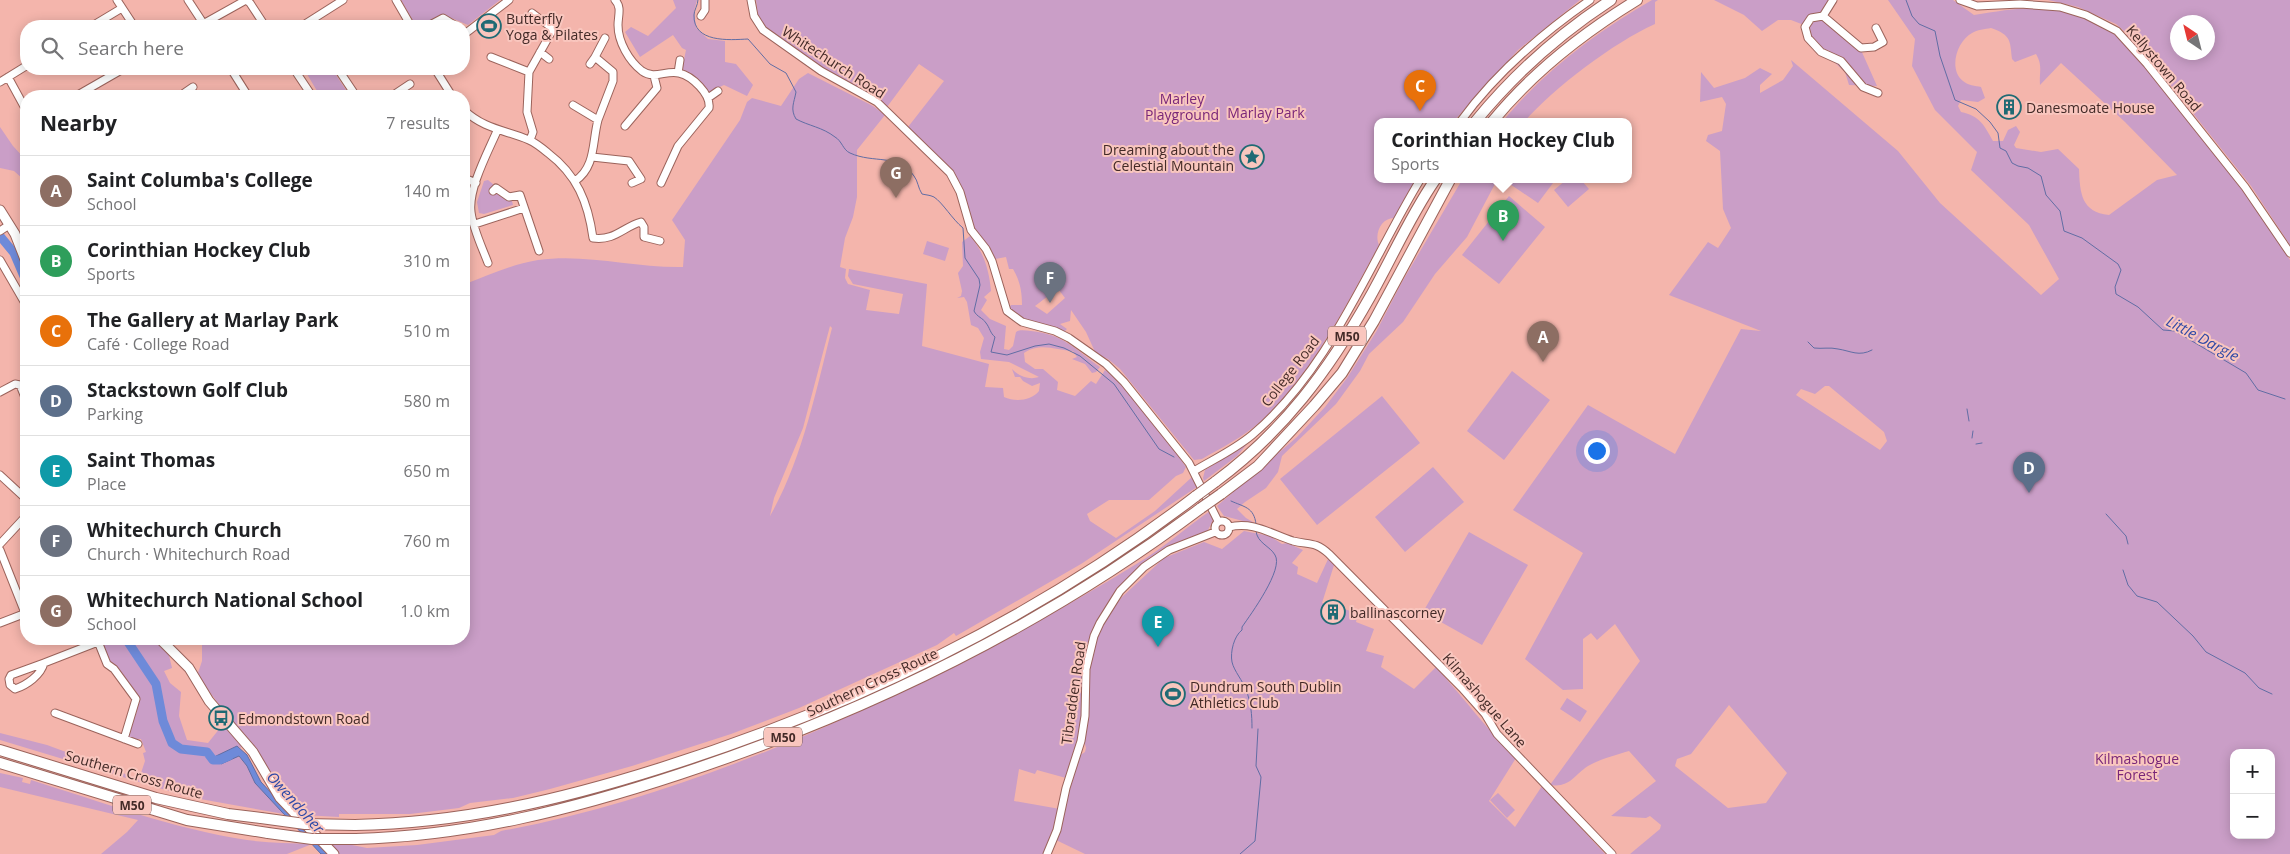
<!DOCTYPE html>
<meta charset="utf-8">
<style>
body{margin:0;font-family:"Open Sans",sans-serif;background:#f6f6f6;color:#202124}
.controls{position:absolute;right:15px;bottom:15px;display:grid;overflow:hidden;border-radius:10px;box-shadow:0 2px 12px #0003}
.controls button{width:45px;height:45px;display:grid;place-items:center;padding:0;border:0;border-bottom:1px solid #e0e0e0;background:#fff;color:#202124;font:25px sans-serif}
.compass{position:absolute;left:2170px;top:15px;width:45px;height:45px;border-radius:50%;background:#fff;box-shadow:0 2px 12px #0003;rotate:325deg}
.you{position:absolute;left:1596px;top:450px;width:18px;height:18px;margin:-12px;border:4px solid #fff;border-radius:50%;background:#1a73e8;box-shadow:0 0 0 8px #1a73e833}
.badge{display:grid;place-items:center;width:32px;height:32px;border-radius:50%;background:#ea580c;color:#fff;font-size:16px;font-weight:700}
.pin{position:absolute;translate:-50% -41px;filter:drop-shadow(0 1px 2px #0008)}
.pin::after{content:'';position:absolute;top:26px;width:18px;height:15px;background:inherit;clip-path:polygon(0 0,100% 0,50% 100%)}
.popup{position:absolute;left:1374px;top:118px;width:258px;height:65px;box-sizing:border-box;display:grid;place-content:center;border-radius:10px;background:#fff;filter:drop-shadow(0 1px 4px #0005);font-size:16px;white-space:nowrap;color:#757577}
.popup b{font-size:19px;color:#202124}
.popup::after{content:'';position:absolute;left:50%;top:100%;margin-left:-10px;border:10px solid transparent;border-top-color:#fff}
.list{margin:0;padding:0;list-style:none}
h2{display:flex;justify-content:space-between;align-items:center;height:65px;margin:0;padding:0 20px;font-size:21px}
h2 small{font-size:16px;font-weight:400;color:#757577}
.list li{display:grid;grid-template-columns:32px 1fr auto;gap:15px;align-items:center;box-sizing:border-box;height:70px;padding:0 20px;border-top:1px solid #e0e0e0}
.list b{display:block;font-size:19px;white-space:nowrap}
.list p{margin:0;font-size:16px;white-space:nowrap;color:#757577}
.list em{font-size:16px;font-style:normal;color:#757577}
.icon{flex:none;width:28px;height:28px;fill:none;stroke:currentColor;stroke-width:2;stroke-linecap:round;stroke-linejoin:round}
.map{position:relative;flex:none;width:2290px;height:854px;overflow:hidden}
.search{position:absolute;background:#fff;box-shadow:0 2px 12px #0003;left:20px;top:20px;width:450px;height:55px;display:flex;align-items:center;gap:12px;box-sizing:border-box;padding:0 18px;border-radius:20px;color:#757577;font-size:19px}
.panel{position:absolute;background:#fff;box-shadow:0 2px 12px #0003;left:20px;top:90px;width:450px;height:555px;border-radius:20px}
.map>svg:first-child{display:block}
</style>
<div class="map">
<svg width="2290" height="854" viewBox="0 0 2290 854">
<rect width="100%" height="100%" fill="#f4b5ac"/>
<path fill="#ca9ec7" fill-rule="evenodd" d="M401,0H500L468,25L442,14L419,26H416Z
M673,0H697L694,11L696,28L708,39L725,41V62L736,64L753,85L747,96L724,85L709,92L706,90L688,72L682,69L686,50L682,48L673,35L640,57L625,32L631,27L648,36L676,8Z
M756,0H1580L1518,50L1453,122H1378V180H1415L1394,218C1381,218 1374,234 1379,245C1347,304 1310,377 1260,422C1243,437 1221,448 1202,459L1194,460L1120,369L1108,359L1096,354L1086,332L1071,310L1070,321L1060,324L1067,329L1064,332L1019,318L1009,308L1011,305H1022C1022,291 1020,281 1013,269H1009L1006,257L995,259L973,227L960,183L953,171L908,127L944,81L919,64L887,107L814,66L770,32L759,22ZM1052,287L1059,290L1065,298L1047,314L1035,306L1056,290Z
M1652,0H1658L1655,2V24C1613,43 1555,87 1524,122H1502C1543,72 1596,32 1652,0Z
M1714,0H1829L1821,13L1804,25L1791,20H1778L1762,31L1744,15Z
M1888,0H1953L1974,15C2016,8 2053,1 2093,21C2101,25 2112,30 2119,36C2140,53 2153,78 2170,98C2212,150 2255,203 2290,260V854H1630L1660,829L1661,825L1650,816L1646,818L1611,816L1656,781L1629,751C1616,755 1600,759 1588,766C1574,775 1570,788 1550,785L1640,661L1615,624L1597,640L1591,633L1583,639V689L1563,690L1525,659L1583,553L1513,510L1588,405L1675,454L1741,329L1761,331L1669,295L1708,242L1718,248L1731,228L1723,209L1720,151L1706,141L1708,135L1722,131L1726,104L1722,97L1700,102L1701,72L1714,88L1745,78L1760,68L1772,74L1760,85V93L1783,80L1793,66L1791,60L1898,151L1940,203L2041,295L2059,279L2029,225L1971,170L1977,152L1935,110L1912,66L1915,39ZM1991,28C2011,35 2010,40 2012,59L2015,62L2036,54C2043,66 2039,72 2040,85L2061,63L2125,122L2177,175L2157,180L2109,215C2081,212 2080,193 2079,169L2058,149L2041,152L2016,148L2014,145L2020,132L2016,126L2008,130L2003,141H1993C1984,125 1980,116 1961,112L1958,106L1961,100L1978,102L1985,98L1981,87C1976,86 1967,85 1963,81C1948,69 1957,41 1972,33C1977,30 1985,29 1991,28ZM1825,386H1829L1884,432L1887,441L1880,450L1796,395L1801,389L1815,394ZM1729,705L1787,773L1766,803L1728,808L1675,766L1677,759L1691,754ZM2234,753H2271V835H2234Z
M2002,0H2290V245L2251,186L2152,62L2132,38L2116,24L2078,7L2048,0ZM2208,22V52H2178V22Z
M1813,20H1823L1861,50L1877,86L1849,85L1845,72L1833,61L1836,57L1828,50L1824,51L1809,35L1808,27Z
M304,69H332L350,96H320Z
M808,73L873,106L885,115L857,150V197L853,217L845,238L840,267L846,269L845,278L848,284L870,290L866,310L899,314L903,294L853,284L848,276L849,269L927,284L922,346L989,364L985,387L1003,388L1004,397C1015,402 1031,401 1039,391L1040,383L1032,386L1023,381L1020,377H1015L1012,369C1019,377 1030,380 1039,377L1009,362L981,359L980,352L984,338L978,328L971,325L967,302L964,297L957,298L961,296L962,291L958,273L963,266L962,242L970,236C984,252 989,270 991,291L984,297L987,300L981,310L990,319L1006,326L1004,349L1009,350L1013,346L1016,332C1021,329 1026,331 1031,331C1063,334 1075,349 1100,367L1096,372L1092,373L1085,364L1072,359L1077,357L1073,351C1056,350 1040,342 1024,353L1025,362L1035,369H1043L1058,382L1057,390L1075,396L1091,381L1096,384L1105,370C1133,390 1166,438 1186,467L1183,473L1176,476L1149,500H1109L1087,514L1090,521L1116,538L1155,511L1192,477L1197,487L1081,564L956,636L954,633L937,645L799,708L731,734L632,766L550,789L513,798L470,803L459,808L410,814H339V817L303,815L205,686L198,673L202,661V639H464V280L465,284C489,275 513,264 538,260C586,253 634,268 683,267L685,240L672,220L740,120L747,102L752,98L781,106L799,79ZM830,326L832,328C816,391 802,460 770,516L774,498L803,428Z
M0,127L13,146L26,160V179L24,180L14,171L0,168Z
M488,180L494,185L490,192L494,195L499,193L505,199L512,201L513,205L484,214L479,213L477,202L484,181Z
M1462,180H1497L1467,237L1435,274L1403,322L1369,354L1360,371L1336,404L1282,456L1278,472L1266,488L1245,502L1237,509L1246,518L1258,525L1224,516L1217,506L1297,437L1325,407L1347,378L1376,332L1402,282Z
M1504,180H1548L1553,183L1538,203Z
M1566,180H1581L1589,189L1568,207L1554,190Z
M1509,196L1545,227L1499,284L1462,255Z
M927,241L949,248L945,261L923,254Z
M1512,371L1550,400L1504,460L1467,431Z
M1382,396L1420,443L1317,525L1280,479Z
M1247,444L1237,456L1204,481L1203,478L1205,470Z
M1433,467L1464,502L1405,552L1375,517Z
M1210,511L1213,520L1207,532C1194,537 1179,541 1168,547C1132,567 1101,603 1089,642C1082,665 1085,688 1083,711C1081,734 1073,756 1066,778L1037,770L1035,774L1019,769L1014,801L1060,809L1049,844L1044,854H337L328,844L352,845L367,848L417,845L494,835L501,831C601,813 696,780 790,742C914,690 1032,629 1146,558C1168,544 1188,526 1210,511Z
M1244,531L1270,536L1282,544L1287,543L1303,550L1292,563L1298,567L1297,574L1317,583L1329,557L1335,562L1322,603L1358,613L1356,622L1374,629L1366,651L1384,656L1381,667L1414,689L1436,667C1463,697 1487,730 1516,758L1489,801L1515,827L1542,786L1605,854H1085L1056,840L1079,756L1085,752L1086,748L1084,740L1088,714V675L1092,654L1097,635L1105,619L1122,597L1164,558L1204,542L1222,549Z
M1469,532L1528,565L1482,645L1423,612Z
M99,639H142L146,644L155,639L168,651L172,668L164,671L170,683L181,692L179,716L187,740L208,743L224,723L241,744V748L237,746L216,756L221,763L238,756L247,766L255,783L284,814L189,797L0,740V733L47,745L139,779L145,761L143,753L146,752L141,739H129L128,736L137,711L138,698L118,669L110,663Z
M1567,698L1587,711L1580,722L1560,709Z
M0,773L23,778L22,782L30,784L31,780C102,802 174,829 247,840C268,843 291,843 312,844L287,854H101L127,832L138,820L0,787Z
M1498,793L1515,810L1507,818L1490,800Z"/>
<path fill="#6e8ad9" stroke="#616da4" d="M237,746L247,755L261,782L328,854H321L255,783L247,766L239,756L221,764L216,756Z"/>
<g fill="none" stroke-linecap="round" stroke-linejoin="round">
<path stroke="#616da4" stroke-width="1" d="M698,0C698,5 694,10 694,15C693,43 729,40 748,39L770,64L786,73L796,92C794,103 790,109 796,119C809,126 822,127 835,137C842,141 843,150 850,153C874,164 898,153 914,176C918,181 918,188 922,194C926,195 930,195 934,197C943,203 952,219 963,228L965,258L979,279L980,285L974,311C977,317 983,318 986,323C990,328 990,333 995,337L991,352L1007,355L1035,346L1049,344L1064,348L1080,356L1114,384L1159,449L1174,457
M1906,0L1912,16L1919,24L1935,31L1940,56L1955,100L1976,109L1990,122L1998,133L2000,148L2006,151L2012,163L2018,166L2028,168L2041,176L2046,195L2060,211L2064,231L2082,238L2118,264L2121,270L2115,287L2116,294L2138,307L2163,330L2175,331L2246,373L2258,390L2285,399
M1808,342L1814,348C1822,349 1830,347 1838,349C1851,351 1859,357 1872,350
M1967,409L1969,421
M1972,438L1973,431
M1976,444L1982,443
M1231,501C1244,507 1254,507 1256,524
M2106,514L2126,536L2128,544
M2123,570L2128,585L2137,596L2157,602L2193,636L2206,652L2245,673L2259,688L2272,694
M1252,728C1252,715 1251,702 1246,690C1243,681 1234,671 1232,662C1230,652 1234,636 1242,630V627C1251,614 1284,569 1275,555C1270,546 1257,543 1256,531
M1240,854L1255,841L1261,777L1256,766L1258,729"/>
<path stroke="#6e8ad9" stroke-width="9" d="M0,236L14,253L26,281
M126,639L156,684L163,721L172,743L181,749L207,752L213,760H220L229,756"/>
<g stroke="#9b635b" stroke-width="9">
<path id="minor" d="M117,0L134,26
M188,0L205,26
M396,0L411,26
M615,0C622,7 618,16 618,25C618,42 629,61 642,71C655,80 665,70 679,73C692,76 711,94 709,108L678,146L661,183
M751,0L754,16L763,30L821,71L877,102L950,173L960,192L971,230L986,249L992,261L1007,311L1022,322L1055,331L1069,338L1106,364L1124,382L1189,463L1218,521
M1960,0L1977,6L2020,4L2060,7L2086,15L2117,31L2147,64L2245,187L2290,253
M701,16L705,10V0
M1823,16L1833,0
M203,24L246,0L250,3L265,26
M92,26L122,8
M302,26L343,0
M428,26L443,18L456,26
M1876,28L1883,42L1874,47L1861,48L1823,16L1811,18L1805,27L1808,38L1821,52L1841,61L1863,87L1878,93
M464,32L466,33L509,0
M540,52L549,59
M491,57L529,72
M595,57L605,38
M590,64L595,57L613,72V81L598,120
M231,69L248,96
M294,69L312,96
M338,69L356,96
M435,69L452,96
M678,73L680,60
M8,77L26,110
M0,82L26,66
M76,96L123,69
M180,96L193,87
M392,96L410,84
M708,98L718,91
M573,105L598,120C592,142 596,167 575,181
M464,110C484,129 505,130 529,140C536,143 542,148 548,153C577,175 588,202 593,238C615,241 623,227 641,222L644,227V237L660,241
M1460,122C1495,74 1541,34 1590,0
M625,126L657,88L654,76
M530,140L533,132L527,112L529,72L552,31V28L532,13
M592,157L629,161L641,179L632,183
M464,178L476,183
M493,191L496,188L509,197L520,195L539,251
M475,224L524,208
M0,231L9,225
M0,260L26,305
M488,263C482,247 473,229 471,212C468,189 488,152 497,131
M0,392L15,384L20,385L26,400
M1194,471C1214,459 1234,450 1252,435C1331,368 1368,266 1420,180
M0,475L26,499
M1215 528a7 7 0 1 1 14 0a7 7 0 1 1-14 0Z
M1229,527C1253,521 1271,534 1293,541C1309,545 1315,541 1329,554L1462,688L1485,714L1497,734L1612,854
M0,544L26,516
M0,550L25,613
M0,623L26,613
M97,639L107,664L114,669L136,699L124,739
M44,663L11,675L9,679L10,685L15,689C27,685 41,675 44,663L98,642
M55,713L138,744
M1047,854L1057,830L1066,788L1081,741L1085,716L1086,669L1094,636L1100,623L1120,591L1144,567L1169,550L1215,532"/>
</g>
<g stroke="#9b635b" stroke-width="11">
<path id="major" d="M0,210L15,234L26,262
M160,639L189,668L209,701L253,752L280,798L334,854"/>
</g>
<g stroke="#9b635b" stroke-width="12">
<path id="highway" d="M1475,122C1514,74 1559,34 1611,0
M1492,122C1532,73 1583,33 1637,0
M1215,482C1283,432 1329,370 1370,297C1392,258 1410,216 1435,180
M1221,494L1258,466L1314,406L1342,373L1374,321L1450,180
M0,750L156,798L228,814L261,818
M0,763L187,820L268,833
M355,825C462,823 560,800 661,768C851,708 1037,618 1196,496
M356,839C468,836 574,809 680,774C865,713 1045,625 1201,508"/>
</g>
<use href="#minor" stroke="#fff" stroke-width="7"/>
<use href="#major" stroke="#fff" stroke-width="9"/>
<use href="#highway" stroke="#fff" stroke-width="10"/>
<g stroke="#9b635b" stroke-width="12" stroke-linecap="butt">
<path id="highway-bridge" d="M1196,496L1215,482
M1201,508L1221,494
M261,818L305,824L355,825
M268,833L312,839H356"/>
</g>
<use href="#highway-bridge" stroke="#fff" stroke-width="10"/>
</g>
<defs>
<g id="stadium-ring" transform="scale(1.25)"><circle r="9.5" fill="#f9c6be" stroke="#1f6a74" stroke-width="1.5"/><path d="M0-5a6.5 5 0 1 0 0 10a6.5 5 0 1 0 0-10ZM-3.5-1.8h7v3.6h-7Z" fill="#1f6a74"/></g>
<g id="building-ring" transform="scale(1.25)"><circle r="9.5" fill="#f9c6be" stroke="#1f6a74" stroke-width="1.5"/><path d="M-4-6H4V6H1V3H-1V6H-4ZM-2.5-4.3h1.7v1.8h-1.7ZM.8-4.3h1.7v1.8H.8ZM-2.5-1h1.7V.8h-1.7ZM.8-1h1.7V.8H.8Z" fill="#1f6a74"/></g>
<g id="sight-ring" transform="scale(1.25)"><circle r="9.5" fill="#f9c6be" stroke="#1f6a74" stroke-width="1.5"/><path d="M0-6L1.8-2.2L6-1.7L2.9 1.2L3.7 5.4L0 3.3L-3.7 5.4L-2.9 1.2L-6-1.7L-1.8-2.2Z" fill="#1f6a74"/></g>
<g id="bus-ring" transform="scale(1.25)"><circle r="9.5" fill="#f9c6be" stroke="#1f6a74" stroke-width="1.5"/><path d="M-5-6H5V4H4V6H2V4H-2V6H-4V4H-5ZM-3.5-4V0h7V-4ZM-3.5 1.2v1.5H-2V1.2ZM2 1.2v1.5H3.5V1.2Z" fill="#1f6a74"/></g>
</defs>
<g fill-rule="evenodd">
<use href="#stadium-ring" x="489" y="26"/>
<use href="#building-ring" x="2009" y="107"/>
<use href="#sight-ring" x="1252" y="157"/>
<use href="#building-ring" x="1333" y="612"/>
<use href="#stadium-ring" x="1173" y="694"/>
<use href="#bus-ring" x="221" y="718"/>
</g>
<g text-anchor="middle" dominant-baseline="central" stroke-width="4" stroke-linejoin="round" paint-order="stroke">
<g fill="#f9c6be" stroke="#7a5954" stroke-width="1">
<rect x="1328" y="326.5" width="38" height="19" rx="4"/>
<rect x="764" y="727.5" width="38" height="19" rx="4"/>
<rect x="113" y="795.5" width="38" height="19" rx="4"/>
</g>
<g font-size="12" font-weight="bold" fill="#432a27">
<text x="1347" y="336">M50</text>
<text x="783" y="737">M50</text>
<text x="132" y="805">M50</text>
</g>
<g font-size="14" fill="#432a27" stroke="#f9c6be" text-anchor="start">
<text x="506" y="18">Butterfly<tspan x="506" dy="16">Yoga &amp; Pilates</tspan></text>
<text x="2026" y="107">Danesmoate House</text>
<text x="1234" y="149" text-anchor="end">Dreaming about the<tspan x="1234" dy="16">Celestial Mountain</tspan></text>
<text x="1350" y="612">ballinascorney</text>
<text x="1190" y="686">Dundrum South Dublin<tspan x="1190" dy="16">Athletics Club</tspan></text>
<text x="238" y="718">Edmondstown Road</text>
</g>
<g font-size="14" fill="#432a27" stroke="#f9c6be">
<text transform="translate(834 62) rotate(33)">Whitechurch Road</text>
<text transform="translate(2164 68) rotate(50)">Kellystown Road</text>
<text transform="translate(1290 371) rotate(-52)">College Road</text>
<text transform="translate(872 682) rotate(-25)">Southern Cross Route</text>
<text transform="translate(1073 693) rotate(-82)">Tibradden Road</text>
<text transform="translate(1485 700) rotate(49)">Kilmashogue Lane</text>
<text transform="translate(134 774) rotate(16)">Southern Cross Route</text>
</g>
<g font-size="14" fill="#792679" stroke="#f9c6be">
<text x="1182" y="98">Marley<tspan x="1182" dy="16">Playground</tspan></text>
<text x="1266" y="112">Marlay Park</text>
<text x="2137" y="758">Kilmashogue<tspan x="2137" dy="16">Forest</tspan></text>
</g>
<g font-size="15" font-style="italic" fill="#3049a7" stroke="#f9c6be">
<text transform="translate(2203 338) rotate(28)">Little Dargle</text>
<text transform="translate(296 802) rotate(48)">Owendoher</text>
</g>
</g>
</svg>
<div class="controls">
<button>+</button>
<button>−</button>
</div>
<svg class="compass" viewBox="-18 -18 36 36"><path d="M0-13l5 13h-10z" fill="#e53935"/><path d="M0 13l5-13h-10z" fill="#757577"/></svg>
<div class="you"></div>
<div class="pin badge" style="left:1543px;top:362px;background:#8d6e63">A</div>
<div class="pin badge" style="left:1503px;top:241px;background:#2e9e5b">B</div>
<div class="popup"><b>Corinthian Hockey Club</b>Sports</div>
<div class="pin badge" style="left:1420px;top:111px;background:#e8710a">C</div>
<div class="pin badge" style="left:2029px;top:493px;background:#5c6f8a">D</div>
<div class="pin badge" style="left:1158px;top:647px;background:#0f9aa8">E</div>
<div class="pin badge" style="left:1050px;top:303px;background:#6b7280">F</div>
<div class="pin badge" style="left:896px;top:198px;background:#8d6e63">G</div>
<div class="search"><svg class="icon" aria-label="search" viewBox="0 0 24 24"><circle cx="10" cy="10" r="6"/><path d="M15 15l6 6"/></svg>Search here</div>
<section class="panel">
<h2>Nearby<small>7 results</small></h2>
<ul class="list">
<li><span class="badge" style="background:#8d6e63">A</span><div><b>Saint Columba's College</b><p>School</p></div><em>140 m</em></li>
<li><span class="badge" style="background:#2e9e5b">B</span><div><b>Corinthian Hockey Club</b><p>Sports</p></div><em>310 m</em></li>
<li><span class="badge" style="background:#e8710a">C</span><div><b>The Gallery at Marlay Park</b><p>Café · College Road</p></div><em>510 m</em></li>
<li><span class="badge" style="background:#5c6f8a">D</span><div><b>Stackstown Golf Club</b><p>Parking</p></div><em>580 m</em></li>
<li><span class="badge" style="background:#0f9aa8">E</span><div><b>Saint Thomas</b><p>Place</p></div><em>650 m</em></li>
<li><span class="badge" style="background:#6b7280">F</span><div><b>Whitechurch Church</b><p>Church · Whitechurch Road</p></div><em>760 m</em></li>
<li><span class="badge" style="background:#8d6e63">G</span><div><b>Whitechurch National School</b><p>School</p></div><em>1.0 km</em></li>
</ul>
</section>
</div>
